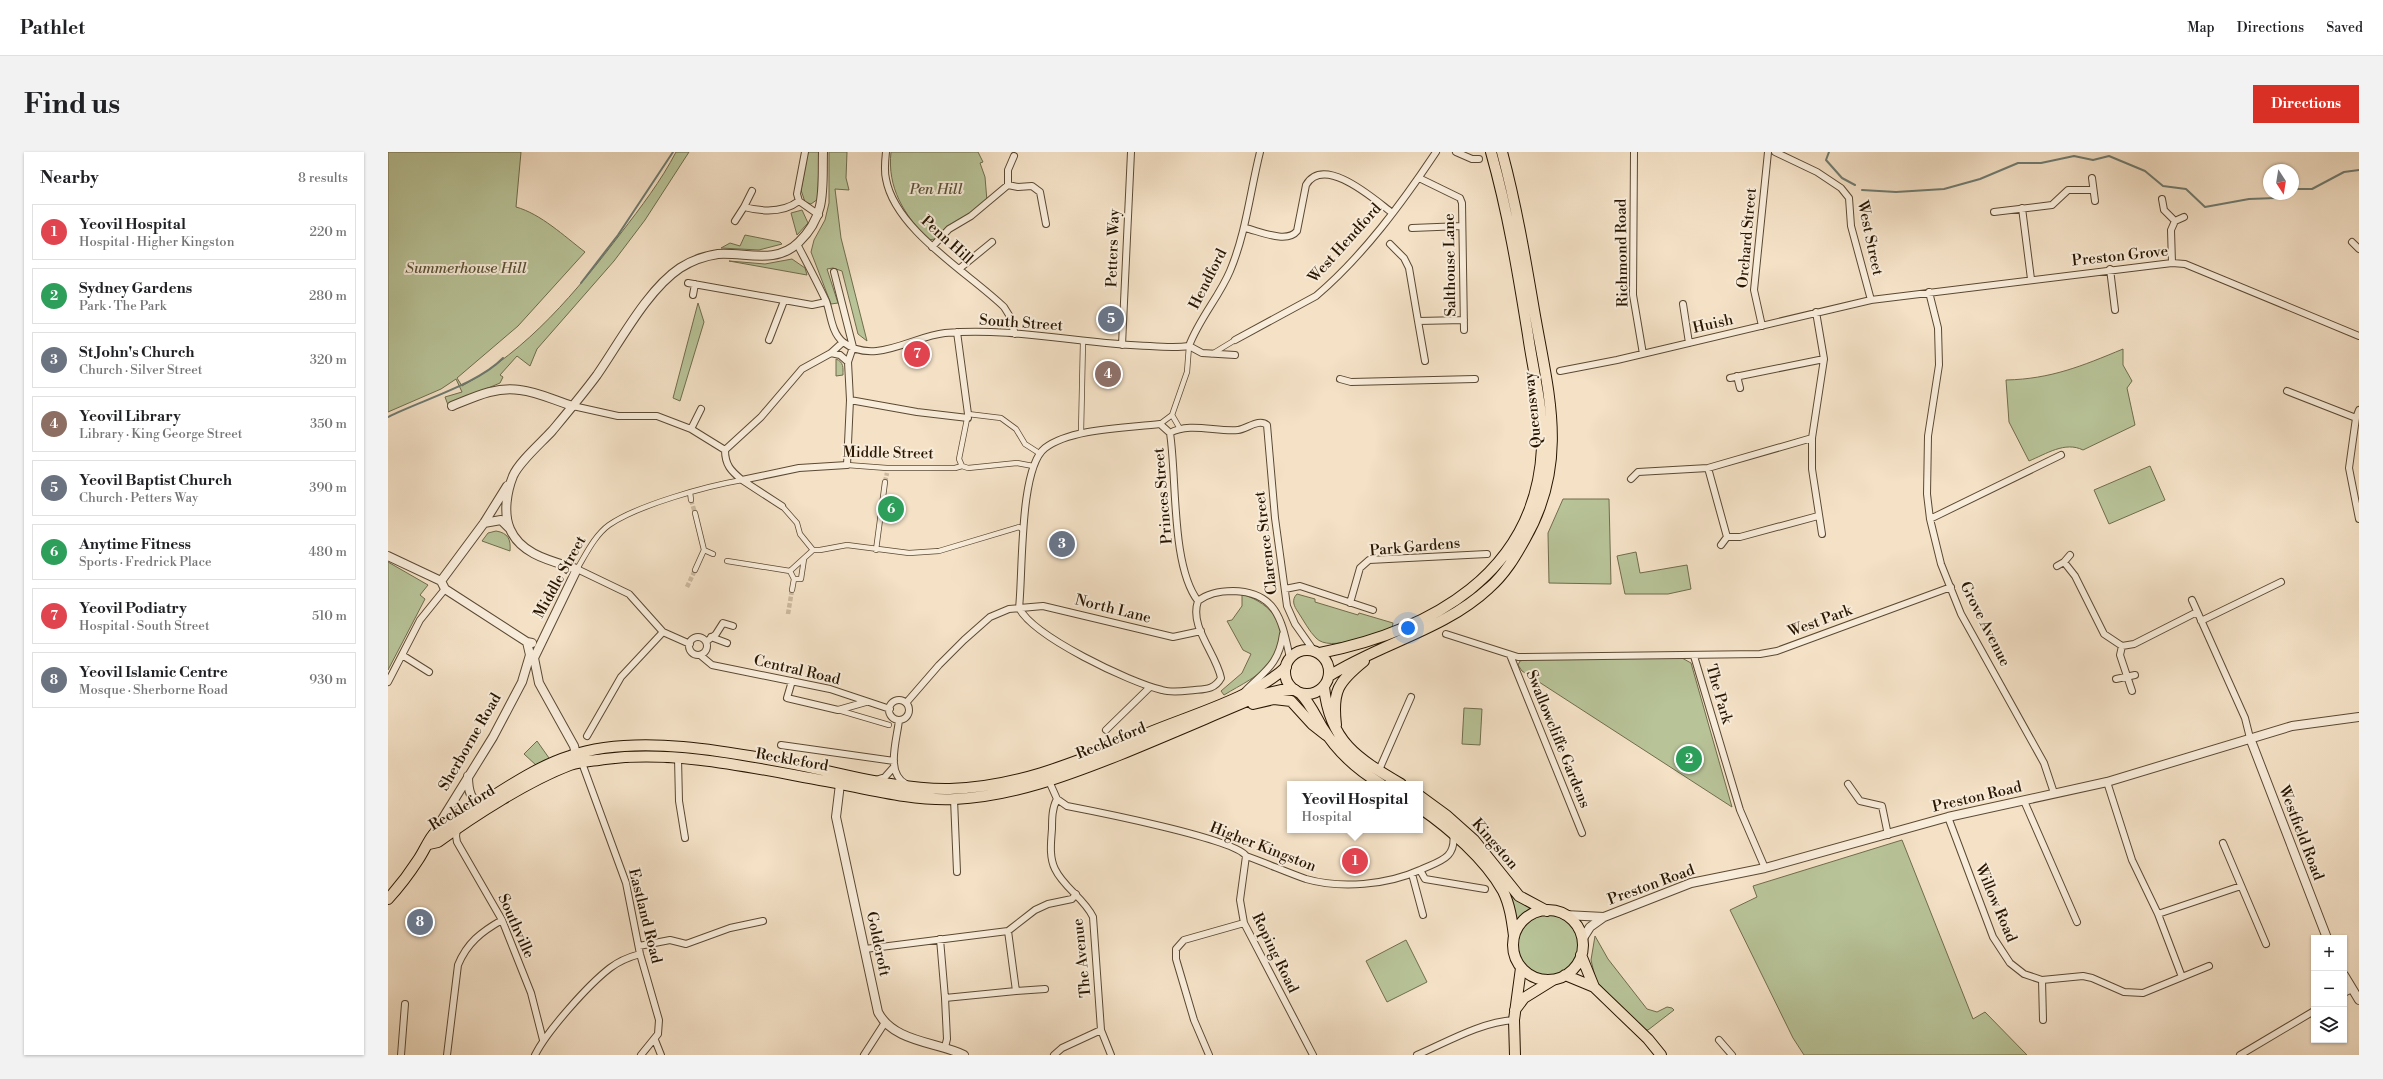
<!DOCTYPE html>
<meta charset="utf-8">
<style>
body{margin:0;font-family:"Libre Bodoni",serif;background:#f2f2f2;color:#202124}
.controls{position:absolute;right:12px;bottom:12px;display:grid;overflow:hidden;border-radius:0px;box-shadow:0 1px 3px #0004}
.controls button{width:36px;height:36px;display:grid;place-items:center;padding:0;border:0;border-bottom:1px solid #e0e0e0;background:#fff;color:#202124;font:20px sans-serif}
.compass{position:absolute;left:1875px;top:12px;width:36px;height:36px;border-radius:50%;background:#fff;box-shadow:0 1px 3px #0004;rotate:168deg}
.you{position:absolute;left:1020px;top:476px;width:14px;height:14px;margin:-10px;border:3px solid #fff;border-radius:50%;background:#1a73e8;box-shadow:0 0 0 6px #1a73e833}
.badge{display:grid;place-items:center;width:26px;height:26px;border-radius:50%;background:#d93025;color:#fff;font-size:13px;font-weight:700}
.pin{position:absolute;translate:-50% -50%;border:2px solid #fff;box-shadow:0 1px 4px #0006}
.popup{position:absolute;left:899px;top:629px;width:136px;height:52px;box-sizing:border-box;display:grid;place-content:center;border-radius:0px;background:#fff;filter:drop-shadow(0 1px 3px #0005);font-size:13px;white-space:nowrap;color:#757577}
.popup b{font-size:15px;color:#202124}
.popup::after{content:'';position:absolute;left:50%;top:100%;margin-left:-8px;border:8px solid transparent;border-top-color:#fff}
.list{margin:0;padding:0;list-style:none}
h2{display:flex;justify-content:space-between;align-items:center;height:52px;margin:0;padding:0 16px;font-size:17px}
h2 small{font-size:13px;font-weight:400;color:#757577}
.list li{display:grid;grid-template-columns:26px 1fr auto;gap:12px;align-items:center;box-sizing:border-box;height:56px;margin:0 8px 8px;padding:0 8px;border:1px solid #e0e0e0;border-radius:0px}
.list b{display:block;font-size:15px;white-space:nowrap}
.list p{margin:0;font-size:13px;white-space:nowrap;color:#757577}
.list em{font-size:13px;font-style:normal;color:#757577}
.icon{flex:none;width:22px;height:22px;fill:none;stroke:currentColor;stroke-width:2;stroke-linecap:round;stroke-linejoin:round}
.map{position:relative;flex:none;width:1971px;height:903px;overflow:hidden;border-radius:0px}
header{display:flex;align-items:center;gap:24px;box-sizing:border-box;height:56px;padding:0 20px;background:#fff;border-bottom:1px solid #e0e0e0}
header strong{font-size:19px}
nav{display:flex;gap:22px;margin-inline-start:auto;font-size:14px}
.intro{display:flex;align-items:center;justify-content:space-between;box-sizing:border-box;height:96px;padding:0 24px}
h1{margin:0;font-size:28px}
.button{padding:10px 18px;border-radius:0px;background:#d93025;color:#fff;font-size:14px;font-weight:700}
main{display:flex;gap:24px;padding:0 24px}
aside{flex:1;background:#fff;border-radius:0px;box-shadow:0 1px 3px #0004}
.map>svg:first-child{display:block}
</style>
<header>
<strong>Pathlet</strong>
<nav><a>Map</a><a>Directions</a><a>Saved</a></nav>
</header>
<div class="intro"><h1>Find us</h1><a class="button">Directions</a></div>
<main>
<aside>
<h2>Nearby<small>8 results</small></h2>
<ul class="list">
<li><span class="badge" style="background:#e0444e">1</span><div><b>Yeovil Hospital</b><p>Hospital · Higher Kingston</p></div><em>220 m</em></li>
<li><span class="badge" style="background:#2e9e5b">2</span><div><b>Sydney Gardens</b><p>Park · The Park</p></div><em>280 m</em></li>
<li><span class="badge" style="background:#6b7280">3</span><div><b>St John's Church</b><p>Church · Silver Street</p></div><em>320 m</em></li>
<li><span class="badge" style="background:#8d6e63">4</span><div><b>Yeovil Library</b><p>Library · King George Street</p></div><em>350 m</em></li>
<li><span class="badge" style="background:#6b7280">5</span><div><b>Yeovil Baptist Church</b><p>Church · Petters Way</p></div><em>390 m</em></li>
<li><span class="badge" style="background:#2e9e5b">6</span><div><b>Anytime Fitness</b><p>Sports · Fredrick Place</p></div><em>480 m</em></li>
<li><span class="badge" style="background:#e0444e">7</span><div><b>Yeovil Podiatry</b><p>Hospital · South Street</p></div><em>510 m</em></li>
<li><span class="badge" style="background:#6b7280">8</span><div><b>Yeovil Islamic Centre</b><p>Mosque · Sherborne Road</p></div><em>930 m</em></li>
</ul>
</aside>
<div class="map">
<svg width="1971" height="903" viewBox="0 0 1971 903">
<rect width="100%" height="100%" fill="#f4e1c6"/>
<filter id="stains"><feTurbulence type="fractalNoise" baseFrequency=".005" numOctaves="4"/><feColorMatrix values="0 0 0 0 .2 0 0 0 0 .09 0 0 0 0 .02 0 0 0 .5 -.17"/></filter>
<radialGradient id="worn" r=".72"><stop offset=".6" stop-color="#630" stop-opacity="0"/><stop offset="1" stop-color="#630" stop-opacity=".3"/></radialGradient>
<path fill="#b8c398" stroke="#706c4d" d="M0,0H133L128,55C153,62 176,84 197,100L130,174L69,226L74,234C140,198 189,139 233,81C253,55 273,29 288,0H301L257,68L226,109L149,197L142,214L129,204L112,223L115,225L112,231L60,253L57,245L74,240L68,227L53,237L0,260Z
M420,0H431L430,47L423,52L417,50L413,38Z
M441,0H459L458,26L461,38L447,37L453,86L479,189L470,182L454,119L445,116L439,117L450,151L443,152L423,100L426,88L437,68L441,51Z
M503,0H590L595,10L592,11L597,25L599,49L575,68L558,75L547,87L540,88C516,62 499,36 503,0Z
M414,58L420,71L409,83L403,61Z
M357,83L392,90L394,92L371,98L333,96L342,91L352,94Z
M404,107L417,116L419,123L341,109L377,112Z
M310,151L316,170L292,249L285,246Z
M1735,197V213L1744,229L1739,236L1747,273L1695,298C1677,289 1658,302 1641,309L1621,270L1618,228C1663,227 1694,214 1735,197Z
M448,207C456,210 455,216 455,223L448,224Z
M1762,314L1777,348L1721,372L1706,338Z
M1175,347H1221L1223,432L1161,431L1160,381Z
M108,379C120,381 123,387 122,399L94,389L100,381Z
M1248,400L1252,421L1299,413L1303,437L1280,442H1237L1229,404Z
M0,410L40,433L32,443L37,447L0,518Z
M854,442C885,452 905,477 884,508C873,524 852,533 836,543L833,539L854,521L863,502L855,498L839,469L844,468L854,454Z
M909,442L927,447V450L970,463L971,461L1005,471L1004,476C986,481 942,501 928,486C921,479 916,469 910,460C906,454 903,448 909,442Z
M1265,506H1294L1303,511L1344,655L1134,519L1130,513L1132,509L1140,507Z
M1076,556L1094,557L1092,593L1074,592Z
M149,589L161,606L149,614L136,602Z
M1514,688L1585,867L1597,860L1639,903H1416L1405,886L1342,758L1369,745L1365,734Z
M1123,741L1133,751L1142,756L1129,767L1121,743Z
M1130 793a30 30 0 1 1 60 0a30 30 0 1 1-60 0Z
M1207,784L1220,807L1259,857L1269,860L1279,855L1284,856L1286,858L1260,878H1257L1208,829L1203,808Z
M1018,788L1039,830L999,850L978,809Z"/>
<g fill="none" stroke-linecap="round" stroke-linejoin="round">
<path stroke="#6e7a70" stroke-width="2" d="M1441,0L1438,8L1454,26L1467,33
M1905,37H1924L1956,20L1971,18
M1474,38L1508,40L1556,37L1592,27L1630,11H1653L1686,4L1705,8L1721,4L1757,19L1775,34L1798,37L1817,55L1861,47L1888,46L1895,42
M193,131L230,83L285,0
M0,265C34,248 90,232 115,206"/>
<path stroke="#cbb89f" stroke-width="4.5" stroke-dasharray="4.5 2" stroke-linecap="butt" d="M497,330L499,321
M303,348L307,361
M299,435L307,418
M400,462L404,438"/>
<g stroke="#5b4933" stroke-width="6">
<path id="pedestrian" d="M824,202L847,188
M784,263L799,220L801,194
M784,263L791,275
M772,272L784,263
M693,281L695,189
M459,313L499,316H567L574,314L580,316L629,311L645,314
M574,314L571,307L580,262L613,266L628,277L637,292L651,301
M302,340L303,348
M394,354L409,371L412,382L425,398
M307,361L316,398L307,418
M316,398L325,402
M425,398H432L459,393L521,401L551,399L631,375L635,378
M488,398L497,330
M339,409L402,419L425,398
M189,417C198,402 207,383 221,373C250,353 319,334 354,328
M402,419L406,427H413L416,407
M404,438L406,427
M450,558L501,573"/>
</g>
<g stroke="#5b4933" stroke-width="8">
<path id="minor" d="M417,0L409,42L411,49L431,63
M498,0C497,9 496,19 498,27C507,78 581,121 616,155L621,163L627,182
M1068,0L1084,7H1091
M1246,0L1245,143L1255,202
M1387,0L1429,20L1453,36L1461,46L1463,74L1483,148
M1031,26L1072,46L1074,51L1076,178
M1704,26L1707,49
M620,33V18L626,4
M1774,47L1776,58L1787,69
M356,55L364,39
M1634,56L1643,127
M1606,60L1664,53L1680,38H1705
M347,69L356,55C375,60 395,61 411,49
M857,76C871,79 899,92 909,79L918,33C936,2 987,48 1003,60
M1024,76L1074,74
M1964,90L1971,97
M409,92C419,111 429,130 438,149C443,162 443,180 455,190C486,214 525,184 557,181C625,175 694,192 762,194C775,195 788,196 801,194
M1002,92L1016,106L1021,116L1030,169L1076,168
M544,95L561,77L583,64L620,33L630,35L644,34L652,40L658,72
M1784,111L1783,78L1787,69L1796,65
M571,117L604,90
M1722,117L1727,158
M300,131L424,153L438,150
M1541,140L1550,176L1551,213L1540,284L1539,342L1542,367L1553,412L1573,462L1656,611L1666,641
M305,143L307,132
M1295,152L1301,191
M1428,160L1436,207L1424,286V317L1434,382
M1030,169L1037,209
M1374,174L1366,138L1380,0
M569,180L580,262
M381,188L396,149
M847,188L928,144C975,104 1014,51 1048,0
M734,193L743,0
M801,194C811,167 831,145 842,119C858,81 862,40 872,0
M801,194L814,201L847,203
M443,201L452,203L460,210
M1172,219L1229,208L1483,148L1784,111L1797,112L1971,184
M1349,224L1352,236
M1342,226L1436,207
M952,227L963,230L1087,227
M1899,239L1968,266
M462,248L529,260L580,266
M185,254L230,264H269L303,277L337,298
M1971,258L1968,266L1961,316L1971,367
M303,277L313,257
M782,281C801,270 828,280 850,278C859,277 871,266 879,273L887,366L899,454L907,472L926,499
M782,281C789,326 783,414 810,449
M337,298C337,313 343,319 354,328L411,316L459,313L462,248L460,210L465,195L446,120
M337,298L373,265L414,217L443,201L455,190
M1320,316L1339,385
M1243,327L1250,320L1320,316L1424,286
M354,328L394,354
M1542,367L1673,303
M1339,385H1352L1430,364
M1333,393L1339,385
M1676,410L1682,403
M1669,414L1676,410L1687,424L1716,482L1734,494L1746,492L1809,460
M189,417L241,442L275,480L302,492
M897,437L912,434L985,458
M1804,448L1857,566L1862,586
M810,449C820,441 833,439 845,439C890,440 894,470 902,506
M962,451L972,416L981,408L1099,402
M631,456C646,485 741,530 774,538C784,541 796,539 807,538C818,537 827,537 833,526C828,501 801,475 810,449
M631,456C635,422 631,316 657,296C683,276 740,276 772,272L782,281
M1813,469L1893,430
M1058,482L1130,505L1372,502L1389,499L1563,435
M301 494a9 9 0 1 1 18 0a9 9 0 1 1-18 0Z
M323,485L339,491
M318,490L328,482L335,471L345,474
M1734,494L1732,503L1744,539
M14,503L41,520
M312,503L324,513L442,537L502,557
M1122,503L1194,681
M1306,504L1352,658L1377,716
M1728,527L1747,523
M404,529L399,546L450,558L478,550
M0,530L32,468L57,437
M857,539C877,519 891,512 895,482
M501 558a10 10 0 1 1 20 0a10 10 0 1 1-20 0Z
M518,551L551,513L576,488L602,465L621,457L655,454L785,485L813,479
M511,568C509,588 497,621 518,632
M718,578L762,535
M199,584L233,525L275,480
M393,593L506,609
M290,606L291,649L297,686
M194,611L238,731L252,802L271,868L270,882L253,903
M991,618L1023,545
M488,628L497,625L505,616
M661,629L669,647L679,654C705,659 848,687 858,704C878,711 898,720 918,727C953,737 999,733 1032,718L1037,727L1097,737
M1719,630L1744,708L1770,762L1794,825
M1460,632L1472,649L1494,654L1500,683
M566,647L569,720
M669,647C664,656 664,667 664,677C663,690 661,705 667,717C676,736 696,746 705,765L713,878L723,903
M1636,649L1689,770
M1560,665L1605,785L1622,811L1636,822L1654,828L1695,824L1704,826L1736,840L1755,841L1821,814
M69,677L68,684L69,690L114,768L143,841L155,888
M1835,691L1878,792
M858,704L852,748L856,771L925,903
M1032,718C1051,709 1069,707 1065,681
M1024,722L1035,763
M1770,762L1853,734
M620,779L628,839L657,837
M552,787L557,846
M251,794L282,788L298,792L342,776L375,769
M477,797L620,779L647,758L660,752L684,747L688,742
M1654,828L1655,868
M1956,841L1964,837
M267,888L273,903
M1331,888L1344,903
M557,895L559,887L557,846L628,839
M13,903L17,852
M59,903L70,813C79,791 93,780 114,768
M147,903C159,879 200,833 222,816C231,809 241,805 252,802
M476,903L496,872
M666,903L674,896L713,878
M821,903L806,868L788,807V797L796,788L856,771
M1029,903C1059,890 1093,870 1126,868
M1852,903L1926,859"/>
</g>
<g stroke="#5b4933" stroke-width="10">
<path id="tertiary" d="M64,254C86,245 108,234 132,238C150,240 168,249 185,254
M96,371L113,368L121,376
M0,404L53,429L57,437L139,490L144,491
M53,429L96,371L119,334
M1862,586L1939,786
M186,607L188,602L186,594L151,531L146,506L189,417C164,409 133,403 122,377C115,361 119,339 125,324C131,310 153,291 164,279C179,261 195,242 209,223C232,190 259,138 292,116C303,109 316,104 330,102C358,100 388,113 411,90C439,63 434,36 435,0
M80,624C80,637 82,651 97,654
M452,632L448,665L490,860C505,890 549,890 576,903
M45,682L105,585L134,530L142,503L139,490
M1177,763L1216,765
M1195,786L1202,775L1216,765L1303,731L1377,716L1560,665L1719,630L1904,574L1971,565
M1956,823L1971,848"/>
</g>
<g stroke="#281602" stroke-width="12">
<path id="primary" d="M865,552L886,547L903,549L924,572L938,583
M41,692L50,690C87,663 140,629 182,613C193,609 205,609 217,607C290,598 365,616 438,629C481,637 523,649 567,647C625,644 678,624 731,603C780,583 828,562 876,542L893,538H907
M0,747C11,735 21,722 30,708C35,701 40,689 45,683C61,670 82,660 99,648C124,632 153,613 182,604C248,581 344,600 411,613C461,623 512,638 562,637C635,635 699,605 765,579C804,563 868,544 898,515
M1127,858L1136,846L1165,828
M1127,903L1126,868L1133,816"/>
</g>
<g stroke="#281602" stroke-width="12">
<path id="trunk" d="M897 520a22 22 0 1 1 44 0a22 22 0 1 1-44 0Z
M932,501C1042,479 1148,422 1154,296C1156,258 1145,220 1140,183C1130,121 1120,60 1103,0
M941,524C993,491 1056,478 1101,436C1117,422 1127,405 1137,387C1182,309 1160,240 1146,158C1137,105 1128,52 1114,0
M936,535C942,590 969,606 1013,632
M912,541C922,551 927,563 934,575C949,600 968,617 993,632
M948,573C944,539 950,530 976,509
M1032,644L1058,663L1086,688L1131,744L1159,759
M1032,656C1061,676 1097,707 1115,739C1122,753 1124,769 1126,784
M1125 793a35 35 0 1 1 70 0a35 35 0 1 1-70 0Z
M1193,803L1206,835
M1177,823L1206,835L1260,887L1273,903"/>
</g>
<use href="#pedestrian" stroke="#f8ecda" stroke-width="4.5"/>
<use href="#minor" stroke="#f8ecda" stroke-width="6"/>
<use href="#tertiary" stroke="#f8ecda" stroke-width="8"/>
<use href="#primary" stroke="#f4e1c6" stroke-width="10"/>
<use href="#trunk" stroke="#f4e1c6" stroke-width="10"/>
</g>
<g text-anchor="middle" dominant-baseline="central" stroke-width="4" stroke-linejoin="round" paint-order="stroke">
<g font-size="15" font-style="italic" fill="#5a5336" stroke="#f8ecda">
<text x="548" y="37">Pen Hill</text>
<text x="78" y="116">Summerhouse Hill</text>
</g>
<g font-size="15" fill="#281602" stroke="#f8ecda">
<text transform="translate(1359 86) rotate(-85)">Orchard Street</text>
<text transform="translate(1482 86) rotate(78)">West Street</text>
<text transform="translate(559 88) rotate(42)">Penn Hill</text>
<text transform="translate(957 91) rotate(-48)">West Hendford</text>
<text transform="translate(725 96) rotate(-88)">Petters Way</text>
<text transform="translate(1234 101) rotate(-91)">Richmond Road</text>
<text transform="translate(1732 104) rotate(-6)">Preston Grove</text>
<text transform="translate(1062 113) rotate(-91)">Salthouse Lane</text>
<text transform="translate(820 127) rotate(-63)">Hendford</text>
<text transform="translate(633 171) rotate(4)">South Street</text>
<text transform="translate(1325 172) rotate(-13)">Huish</text>
<text transform="translate(1145 258) rotate(-96)">Queensway</text>
<text transform="translate(500 301) rotate(1)">Middle Street</text>
<text transform="translate(775 344) rotate(-95)">Princes Street</text>
<text transform="translate(878 391) rotate(-97)">Clarence Street</text>
<text transform="translate(1027 395) rotate(-5)">Park Gardens</text>
<text transform="translate(172 425) rotate(-61)">Middle Street</text>
<text transform="translate(725 457) rotate(14)">North Lane</text>
<text transform="translate(1432 469) rotate(-20)">West Park</text>
<text transform="translate(1597 472) rotate(63)">Grove Avenue</text>
<text transform="translate(409 518) rotate(13)">Central Road</text>
<text transform="translate(1331 542) rotate(74)">The Park</text>
<text transform="translate(1170 587) rotate(68)">Swallowcliffe Gardens</text>
<text transform="translate(723 589) rotate(-22)">Reckleford</text>
<text transform="translate(82 590) rotate(-60)">Sherborne Road</text>
<text transform="translate(404 608) rotate(10)">Reckleford</text>
<text transform="translate(1589 645) rotate(-13)">Preston Road</text>
<text transform="translate(74 656) rotate(-31)">Reckleford</text>
<text transform="translate(1913 681) rotate(69)">Westfield Road</text>
<text transform="translate(1107 692) rotate(49)">Kingston</text>
<text transform="translate(875 695) rotate(21)">Higher Kingston</text>
<text transform="translate(1263 733) rotate(-20)">Preston Road</text>
<text transform="translate(1608 751) rotate(67)">Willow Road</text>
<text transform="translate(257 764) rotate(76)">Eastland Road</text>
<text transform="translate(128 774) rotate(66)">Southville</text>
<text transform="translate(490 792) rotate(78)">Goldcroft</text>
<text transform="translate(887 801) rotate(64)">Roping Road</text>
<text transform="translate(694 806) rotate(-96)">The Avenue</text>
</g>
</g>
<rect width="100%" height="100%" filter="url(#stains)"/>
<rect width="100%" height="100%" fill="url(#worn)"/>
</svg>
<div class="controls">
<button>+</button>
<button>−</button>
<button><svg class="icon" aria-label="layers" viewBox="0 0 24 24"><path d="M12 4l9 5-9 5-9-5zM3 14l9 5 9-5"/></svg></button>
</div>
<svg class="compass" viewBox="-18 -18 36 36"><path d="M0-13l5 13h-10z" fill="#e53935"/><path d="M0 13l5-13h-10z" fill="#757577"/></svg>
<div class="you"></div>
<div class="pin badge" style="left:967px;top:709px;background:#e0444e">1</div>
<div class="popup"><b>Yeovil Hospital</b>Hospital</div>
<div class="pin badge" style="left:1301px;top:607px;background:#2e9e5b">2</div>
<div class="pin badge" style="left:674px;top:392px;background:#6b7280">3</div>
<div class="pin badge" style="left:720px;top:222px;background:#8d6e63">4</div>
<div class="pin badge" style="left:723px;top:167px;background:#6b7280">5</div>
<div class="pin badge" style="left:503px;top:357px;background:#2e9e5b">6</div>
<div class="pin badge" style="left:529px;top:202px;background:#e0444e">7</div>
<div class="pin badge" style="left:32px;top:770px;background:#6b7280">8</div>
</div>
</main>
